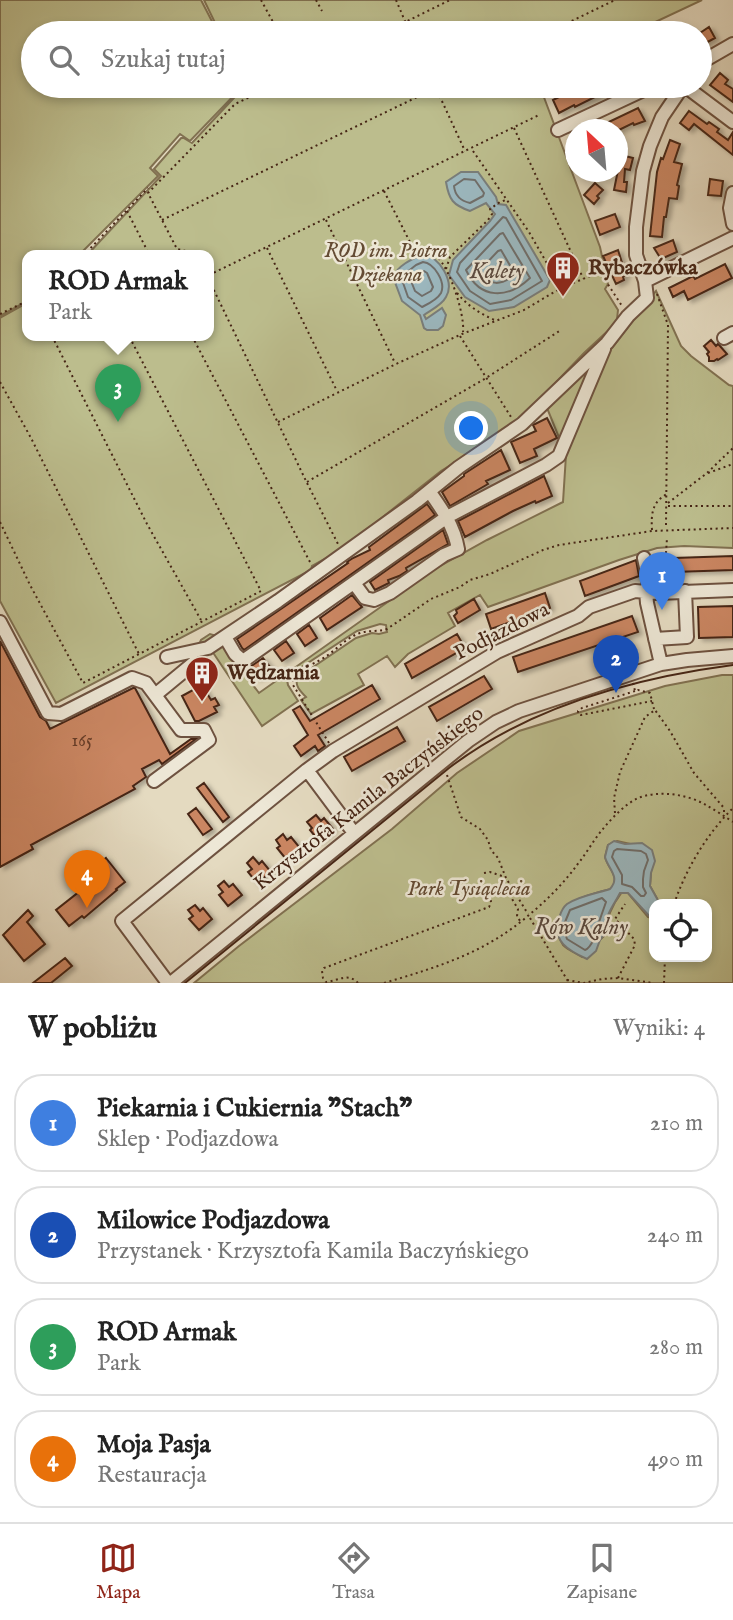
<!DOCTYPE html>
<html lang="pl">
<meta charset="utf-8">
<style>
body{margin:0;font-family:"IM FELL English",serif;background:#f6f6f6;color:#222}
.controls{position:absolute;right:21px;bottom:21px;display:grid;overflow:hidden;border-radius:14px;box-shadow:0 4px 10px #0003}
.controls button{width:63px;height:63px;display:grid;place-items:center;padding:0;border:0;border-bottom:2px solid #e0e0e0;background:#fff;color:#222;font:35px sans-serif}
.compass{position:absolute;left:565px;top:119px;width:63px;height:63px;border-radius:50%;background:#fff;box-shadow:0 4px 10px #0003;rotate:334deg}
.you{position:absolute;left:472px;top:429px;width:24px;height:24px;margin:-18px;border:5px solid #fff;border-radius:50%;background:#1a73e8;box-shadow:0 0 0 10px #1a73e833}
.badge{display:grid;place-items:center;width:46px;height:46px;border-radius:50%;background:#8f2418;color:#fff;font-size:23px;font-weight:700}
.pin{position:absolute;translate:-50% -58px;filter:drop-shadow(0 2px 4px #0008)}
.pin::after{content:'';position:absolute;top:37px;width:24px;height:21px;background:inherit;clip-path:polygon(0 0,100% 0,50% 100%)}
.popup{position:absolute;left:22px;top:250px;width:192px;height:91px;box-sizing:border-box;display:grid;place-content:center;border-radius:14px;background:#fff;filter:drop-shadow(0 2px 5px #0005);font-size:23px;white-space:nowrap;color:#767676}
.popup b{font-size:26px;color:#222}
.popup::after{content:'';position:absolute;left:50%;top:100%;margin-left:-14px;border:14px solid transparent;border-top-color:#fff}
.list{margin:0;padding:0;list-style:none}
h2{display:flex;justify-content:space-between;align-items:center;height:91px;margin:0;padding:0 28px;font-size:30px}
h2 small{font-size:23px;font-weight:400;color:#767676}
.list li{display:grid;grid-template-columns:46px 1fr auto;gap:21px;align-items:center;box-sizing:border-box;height:98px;margin:0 14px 14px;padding:0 14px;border:2px solid #e0e0e0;border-radius:28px}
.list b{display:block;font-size:26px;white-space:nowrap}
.list p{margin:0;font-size:23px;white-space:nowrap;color:#767676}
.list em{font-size:23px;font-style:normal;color:#767676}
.icon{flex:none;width:38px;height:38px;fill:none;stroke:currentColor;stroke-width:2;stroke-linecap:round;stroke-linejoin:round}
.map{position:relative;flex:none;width:733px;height:983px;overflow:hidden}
.search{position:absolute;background:#fff;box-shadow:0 4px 10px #0003;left:21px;right:21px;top:21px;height:77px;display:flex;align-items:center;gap:18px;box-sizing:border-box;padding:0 24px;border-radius:38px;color:#767676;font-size:26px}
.sheet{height:539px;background:#fff}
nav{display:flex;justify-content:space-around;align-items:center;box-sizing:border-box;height:98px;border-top:2px solid #e0e0e0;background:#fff;font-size:19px;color:#767676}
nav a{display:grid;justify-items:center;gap:4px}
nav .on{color:#8f2418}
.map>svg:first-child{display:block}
</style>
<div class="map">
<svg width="733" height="983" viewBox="0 0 733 983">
<defs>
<filter id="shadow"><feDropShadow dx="4" dy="2.5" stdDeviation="2" flood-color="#0004"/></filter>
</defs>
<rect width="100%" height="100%" fill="#e4dac0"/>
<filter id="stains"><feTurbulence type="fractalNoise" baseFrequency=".00286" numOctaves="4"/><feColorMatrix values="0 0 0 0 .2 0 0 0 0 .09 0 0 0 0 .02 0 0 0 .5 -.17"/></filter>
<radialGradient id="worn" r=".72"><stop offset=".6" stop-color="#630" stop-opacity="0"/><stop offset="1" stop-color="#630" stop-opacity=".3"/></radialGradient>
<path fill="#bcbd8d" stroke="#817151" stroke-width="2" fill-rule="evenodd" d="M0,0H201L218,33H33V86H243L190,141L180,134L150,168L158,176L78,256H27V301L0,316Z
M204,0H702L632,33H220Z
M245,86H543L542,92L600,247L608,284L605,289L618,310L617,319L612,327L584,353L514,426L441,471L341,550L312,566L311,570L56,703L0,601V318L27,303V336H209V256H89L88,254L161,176L154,169L182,137L192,143Z
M656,291L681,346L691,356L729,385L733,386V548L684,546L657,548L619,560L488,607L480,595L448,613L455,626L408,654L395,667L387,656L358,674L364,685L311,714L301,700L306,697C300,691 295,686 297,678L356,638L372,633L379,634L387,632L386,625L380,624L357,631L291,674L287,680L288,685L298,701L262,726L206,642L198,647L201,640L210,634L217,636L220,642L259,693L433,570L487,540L563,502L566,455L585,400L602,361Z
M597,356L571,411L560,440L547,408Z
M722,675H733V983H194L239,946L392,829L457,773L519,731L665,686ZM617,841L630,844L651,873L650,886L660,904H707V957H654V918L648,917L628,893L622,892C612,905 606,918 605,935L582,957C576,953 568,950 563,945C559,939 556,930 557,924C563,899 589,895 611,889C621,877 608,869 605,857L608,845Z"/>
<path fill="#9bb7be" stroke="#797d7a" stroke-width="2" d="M461,172H478L496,197L498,204L506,205L550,280L547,287L514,307L489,311L465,297L449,275L453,260L490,221L495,214L486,203L470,211C453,205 449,200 446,182Z
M423,254C440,257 455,282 446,297C442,305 431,310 424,315L426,319L442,308L446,315L443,326L438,330H427L424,328L420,315L402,301L393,277C397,266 412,259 423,254Z
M614,841L625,844L642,843L652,850L655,861L651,873L650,886L660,904H654V918L652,919L628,893H620C614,905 603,917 607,931L600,940L596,951L587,959C569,951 551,941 559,918C561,912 562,908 567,904C578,896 598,893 610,889C621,877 608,869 605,857L608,845Z"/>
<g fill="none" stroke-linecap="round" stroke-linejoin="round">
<path stroke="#706e6a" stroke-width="2" d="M464,179L475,180L484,193L483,196L470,203C461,201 455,196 454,186Z
M503,217L506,218L542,281L511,300L490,304L470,291L457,272L460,263Z
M503,233L530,278C508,299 480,300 466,270L500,234Z
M501,250L515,274C503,285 488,288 480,270L498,251Z
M423,262C434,263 446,282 441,293C437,300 428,304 422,307L408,297L401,277L416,265Z
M424,271L427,273L433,287L431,291L422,296L415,291L411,281L413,278Z
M617,849L641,851L646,854L648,860L644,871L643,879V887L646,893L644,896H641L632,887L622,884V875L612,857L614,851Z
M602,898L606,902L599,922V930C594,936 592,948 585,950L567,939L563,927L570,910Z"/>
</g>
<path fill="#ca8662" stroke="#462515" stroke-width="2" filter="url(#shadow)" d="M709,27L715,38L700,46V33Z
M720,73L728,80L725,84L733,89V102L710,85Z
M576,86H617L575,107L574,105L559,113L553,100L571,91L570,89Z
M638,108L645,121L634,125L633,123L619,130H592Z
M689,111L707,124L709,122L719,129L717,132L728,140L733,132V155L694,124L689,130L680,123Z
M670,140L680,144L674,162L682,164L677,185L679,186L677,199L669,198L666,217H664L662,237L650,236L657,172L661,158L663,159Z
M621,155L633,158L630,170L625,169L624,182H627L626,192L614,190Z
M710,179L723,181L721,196L708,195Z
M595,183L603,190L597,196L599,198L594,204L584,195Z
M615,214L620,227L600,235L595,221Z
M673,240L677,252L661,259L654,248Z
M618,250L626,275L623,277L624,280L616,284L603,256Z
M725,264L732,278L688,300L684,291L673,297L669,288L693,276L695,279Z
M711,340L716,346L718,344L720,346L727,354L718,360L717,359L714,361H709V357L707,354L709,352L704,346Z
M547,418L557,438L534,449L537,456L520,463L511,442L536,431L533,425Z
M501,450L510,470L486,481L488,484L450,506L442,492L464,476V474Z
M544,476L552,496L536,503L535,501L513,511L465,537L458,521Z
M427,504L435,515L244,650L242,648L237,639L348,563L347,562L353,558L370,550L369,547Z
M443,530L448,544L406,568L407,571L399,576L388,580L389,583L375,590L370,582Z
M733,556V570L674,572V558Z
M636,560L639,576L585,596L580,581Z
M545,593L550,608L491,629L486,614Z
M352,595L362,607L327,630L320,618Z
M474,599L480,610L458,623L454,616L457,613L456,610Z
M733,606V637L699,638L698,607Z
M632,616L638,632L518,672L513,657Z
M309,625L317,638L305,646L297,634Z
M457,634L465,648L412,678L405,664Z
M0,641L40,717L46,721L50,729L133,688H135L170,754L191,739H196L162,764L159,760L142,769L146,777L133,786L135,789L31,845L33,849L0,867Z
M286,641L294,653L282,661L274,650Z
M263,658L271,668L257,678L250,667Z
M484,676L492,689L437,721L429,707Z
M202,685L211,700L215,698L219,705L214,707L217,712L199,721H195L182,696Z
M372,685L380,699L318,735L325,746L318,751L315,746L301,756L294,746L308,735L293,710L300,706L310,721Z
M397,727L405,741L352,771L344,757Z
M204,783L229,817L223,822L197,788Z
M196,808L212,829L203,835L188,814Z
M316,815L321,821L324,818L333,829L319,841L310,830L312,828L307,822Z
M283,834L287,840L291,837L300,848L286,859L277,848L280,846L276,840Z
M253,857L259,864L262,861L271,872L257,883L248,872L252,869L247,863Z
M106,858L125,882L116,889L117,890L84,918L82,916L69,926L56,910L99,876L93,868Z
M224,881L229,887L233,884L242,895L228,906L219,895L223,892L218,886Z
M195,905L200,911L203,908L212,919L199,930L189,919L193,916L188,910Z
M28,910L33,916L27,922L45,944L24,961L3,935Z
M65,958L72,966L51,983H33Z"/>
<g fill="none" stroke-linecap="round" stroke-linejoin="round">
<g stroke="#6e5240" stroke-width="16">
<path id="minor" d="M700,63L733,44
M685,86L733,122
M558,130L652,86
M733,193L730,208L733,224
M645,281L733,238
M724,338L733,333
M644,558L649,582L646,591L647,603L661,664
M354,583L365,598L374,600L390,593L444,555L458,549C454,526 442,509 429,491
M0,622L48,713L61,714L132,678L146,683L181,730H204L209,740L154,781
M225,637L235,654L243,661L447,517L546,465L559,456L604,349
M655,639L687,637L685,591
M167,657L208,648L278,601L417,501L459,467L522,424L607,343L628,316L647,298L645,281L636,255V227L643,171L650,146L662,117L683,86
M155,695L195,662
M307,770L354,833
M168,983L122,921L307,770L333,751L497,652L578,616L589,607L635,591L658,593L733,590
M171,983L468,741L496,722L519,711L661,664L687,660L733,656"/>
</g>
<path stroke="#462515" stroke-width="2" stroke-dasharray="2 3.5" stroke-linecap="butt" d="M261,0L279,33
M316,0L322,11
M396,0L410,33
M383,33L450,0
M547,33L615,0
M435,86L465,151
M514,128L583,278
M473,151L529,232L561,288L600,272L622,306
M384,191L415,252C422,252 430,252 437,257C450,268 465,315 463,332
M127,211L150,256
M162,220L440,86
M326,220L395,363
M267,248L337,391
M83,256L148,188
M195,256L190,252L177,249L148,193L235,104L273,86
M446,269L450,257L488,220L492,214L490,209L500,202L506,200
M209,275L539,115
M209,280L307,483L338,544
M457,293C467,305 480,314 495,320
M657,294L668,325L666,526
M0,314L27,301
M52,336L147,524L201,620
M192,336L311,564
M460,336L511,417
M0,382L31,438L139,654
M278,422L396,364L462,334L524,310L561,288
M708,473L733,464
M307,482L486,378L561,330
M668,503L707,473L733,448
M668,506H733
M0,522L30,585L83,683L261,591L129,336
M652,530C651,514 652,502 667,494
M655,555L666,553L667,538
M633,683L635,691L638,690L650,693L654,709
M635,691L582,708L578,711V714L581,715L652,701
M329,743L293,685V680C300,668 317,663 328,655C339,647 348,637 360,633C369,630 378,632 387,629L431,599L460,587L470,580L490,574L543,550L559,545L652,531L733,528
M447,775L461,817L480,829L488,840L491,850L498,858L506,878L528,914
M615,813L614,798L620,772L645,717L655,710L670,731L694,773L724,808V816
M484,873L490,872L505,877
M674,904C686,869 706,835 733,808
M530,918L569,983
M618,978L635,945L634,939L615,919L625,904
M567,980L584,983L602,979L618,978L653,983
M358,983C348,972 338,981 326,982L323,978L322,971L324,968L489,907L491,903L490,891L496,885L501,884L505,887L518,909L517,916L520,921
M384,983C438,967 485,953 529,915C546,901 564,883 577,865C586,854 593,841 602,830C612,818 624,805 638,798C659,790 687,794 706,805C715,810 724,816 733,822
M664,983L665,957"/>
<use href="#minor" stroke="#ede7d6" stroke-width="12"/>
<path stroke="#462515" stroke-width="2" d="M185,983L449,768C529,707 634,678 733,665"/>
</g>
<defs>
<g id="building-pin" transform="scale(1.75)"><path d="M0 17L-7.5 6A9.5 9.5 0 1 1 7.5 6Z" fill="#8f2418" stroke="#ede7d6"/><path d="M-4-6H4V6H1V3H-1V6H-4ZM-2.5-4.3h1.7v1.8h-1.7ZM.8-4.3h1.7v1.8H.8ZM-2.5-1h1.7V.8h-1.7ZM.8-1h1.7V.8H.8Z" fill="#fff"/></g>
</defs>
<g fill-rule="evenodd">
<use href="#building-pin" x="563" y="268"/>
<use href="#building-pin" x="202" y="673"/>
</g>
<g text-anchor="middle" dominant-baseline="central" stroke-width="5" stroke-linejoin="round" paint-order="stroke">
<g font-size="18" fill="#673d28">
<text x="82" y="741">165</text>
</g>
<g font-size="21" font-style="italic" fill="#644b33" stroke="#ede7d6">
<text x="386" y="251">ROD im. Piotra<tspan x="386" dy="24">Dziekana</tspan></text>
<text x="469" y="889">Park Tysiąclecia</text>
</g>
<g font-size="21" font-weight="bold" fill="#462515" stroke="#ede7d6" text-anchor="start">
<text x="588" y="268">Rybaczówka</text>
<text x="227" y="673">Wędzarnia</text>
</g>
<g font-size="21" fill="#462515" stroke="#ede7d6">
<text transform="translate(502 632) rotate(-27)">Podjazdowa</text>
<text transform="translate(369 799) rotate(-38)">Krzysztofa Kamila Baczyńskiego</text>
</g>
<g font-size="23" font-style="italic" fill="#5b4a3f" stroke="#ede7d6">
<text x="497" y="271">Kalety</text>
<text x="581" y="927">Rów Kalny</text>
</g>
</g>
<rect width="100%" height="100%" filter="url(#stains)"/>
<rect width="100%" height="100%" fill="url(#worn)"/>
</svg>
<div class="controls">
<button><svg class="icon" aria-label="locate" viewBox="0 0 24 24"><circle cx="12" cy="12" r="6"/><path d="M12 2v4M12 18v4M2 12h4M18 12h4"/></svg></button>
</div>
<svg class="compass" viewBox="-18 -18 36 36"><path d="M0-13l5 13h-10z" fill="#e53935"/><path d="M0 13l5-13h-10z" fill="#767676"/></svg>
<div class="you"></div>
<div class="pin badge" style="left:662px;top:610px;background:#3f7fe0">1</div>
<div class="pin badge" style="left:616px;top:693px;background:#1a4fb4">2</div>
<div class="pin badge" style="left:118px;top:422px;background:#2e9e5b">3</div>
<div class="popup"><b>ROD Armak</b>Park</div>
<div class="pin badge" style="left:87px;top:908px;background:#e8710a">4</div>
<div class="search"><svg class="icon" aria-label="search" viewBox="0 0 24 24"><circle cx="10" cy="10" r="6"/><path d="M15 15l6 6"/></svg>Szukaj tutaj</div>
</div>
<section class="sheet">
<h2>W pobliżu<small>Wyniki: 4</small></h2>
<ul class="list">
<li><span class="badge" style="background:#3f7fe0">1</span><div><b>Piekarnia i Cukiernia &quot;Stach&quot;</b><p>Sklep · Podjazdowa</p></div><em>210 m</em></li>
<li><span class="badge" style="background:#1a4fb4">2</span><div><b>Milowice Podjazdowa</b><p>Przystanek · Krzysztofa Kamila Baczyńskiego</p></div><em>240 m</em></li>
<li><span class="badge" style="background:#2e9e5b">3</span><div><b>ROD Armak</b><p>Park</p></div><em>280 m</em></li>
<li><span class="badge" style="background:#e8710a">4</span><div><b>Moja Pasja</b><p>Restauracja</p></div><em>490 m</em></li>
</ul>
</section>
<nav>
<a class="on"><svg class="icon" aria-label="map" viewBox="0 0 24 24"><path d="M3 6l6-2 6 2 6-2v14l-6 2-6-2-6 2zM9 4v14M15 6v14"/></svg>Mapa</a>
<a><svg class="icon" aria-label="directions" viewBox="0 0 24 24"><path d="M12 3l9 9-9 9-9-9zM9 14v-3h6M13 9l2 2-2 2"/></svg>Trasa</a>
<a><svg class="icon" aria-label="saved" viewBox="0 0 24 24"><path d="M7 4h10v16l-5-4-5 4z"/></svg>Zapisane</a>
</nav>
